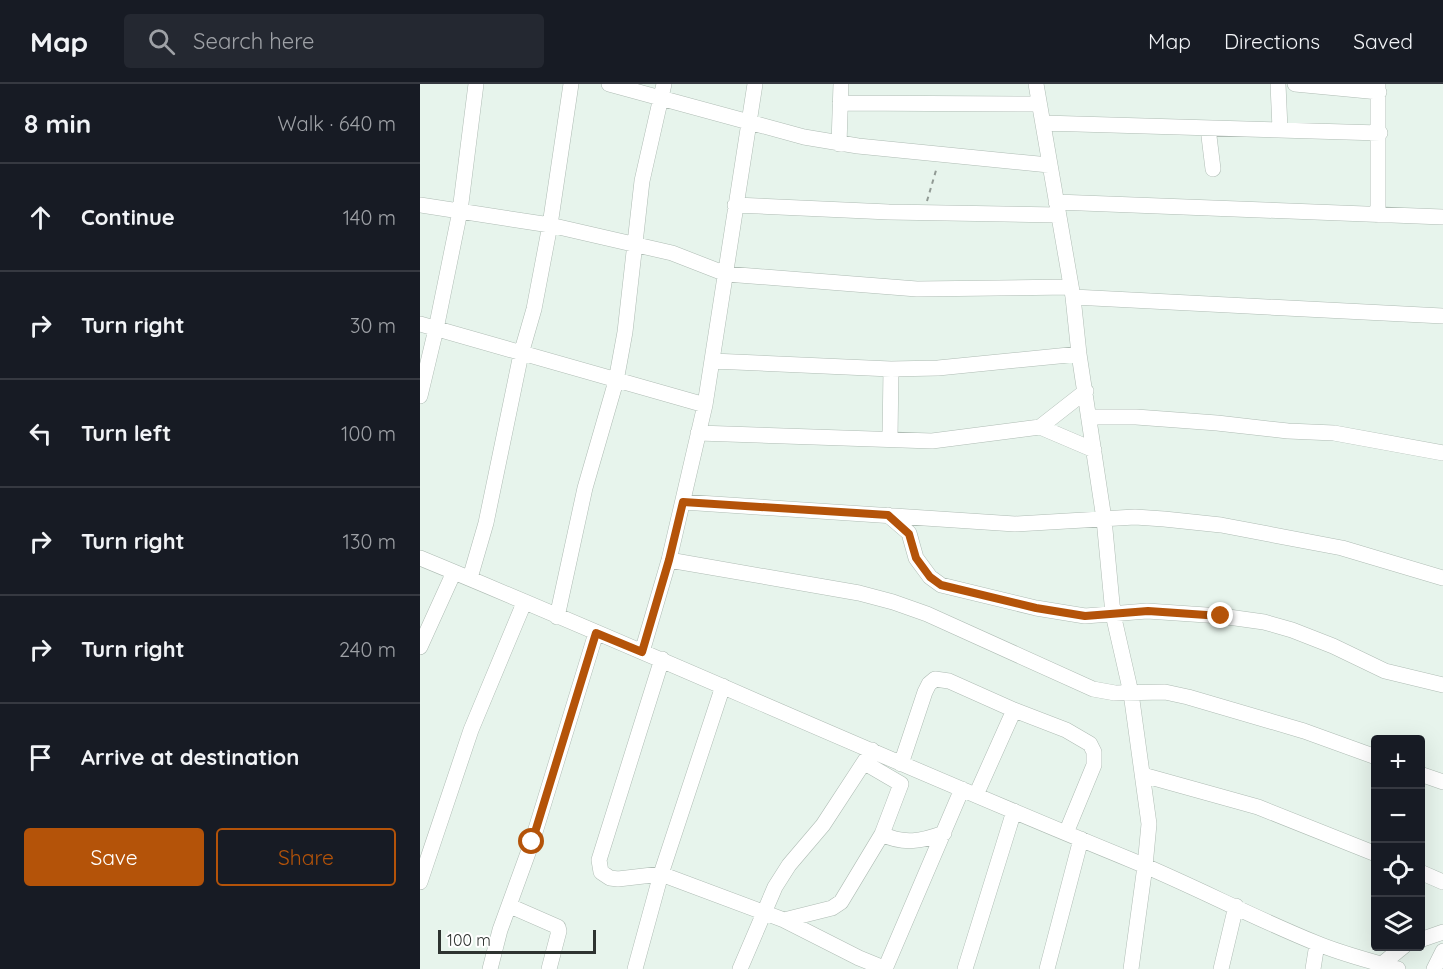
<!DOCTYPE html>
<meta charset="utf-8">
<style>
body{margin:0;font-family:Quicksand,sans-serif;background:#242831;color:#f1f3f6}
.controls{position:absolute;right:18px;bottom:18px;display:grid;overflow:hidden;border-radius:6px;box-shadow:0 6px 24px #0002}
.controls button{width:54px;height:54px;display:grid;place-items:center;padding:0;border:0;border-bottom:2px solid #363941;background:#171b24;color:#f1f3f6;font:30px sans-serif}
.scale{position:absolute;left:18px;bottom:15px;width:158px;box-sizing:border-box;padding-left:6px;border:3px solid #2e3330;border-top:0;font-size:16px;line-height:21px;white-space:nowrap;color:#2e3330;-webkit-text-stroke:4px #fff;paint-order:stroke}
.stop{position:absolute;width:18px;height:18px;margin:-14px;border:4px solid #b45309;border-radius:50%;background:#fff}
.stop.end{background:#b45309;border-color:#fff;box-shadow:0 2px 6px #0008}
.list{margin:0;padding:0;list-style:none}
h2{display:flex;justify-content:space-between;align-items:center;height:78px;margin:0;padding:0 24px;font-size:26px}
h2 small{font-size:20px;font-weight:400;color:#9ea1a6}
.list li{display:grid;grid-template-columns:39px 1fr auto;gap:18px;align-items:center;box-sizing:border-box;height:108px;padding:0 24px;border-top:2px solid #363941}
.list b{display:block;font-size:22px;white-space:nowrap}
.list em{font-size:20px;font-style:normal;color:#9ea1a6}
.actions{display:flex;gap:12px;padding:18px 24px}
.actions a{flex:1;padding:14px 0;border:2px solid #b45309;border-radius:6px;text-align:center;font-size:21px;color:#b45309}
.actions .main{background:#b45309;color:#fff}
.icon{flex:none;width:33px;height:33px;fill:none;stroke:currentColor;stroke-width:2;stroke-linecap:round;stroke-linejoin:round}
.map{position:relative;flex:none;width:1023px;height:885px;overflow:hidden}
header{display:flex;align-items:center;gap:36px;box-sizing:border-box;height:84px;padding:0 30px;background:#171b24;border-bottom:2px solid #363941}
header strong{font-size:28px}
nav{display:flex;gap:33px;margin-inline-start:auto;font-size:21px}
.search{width:420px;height:54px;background:#242831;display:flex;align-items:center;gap:15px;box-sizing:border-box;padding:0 21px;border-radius:6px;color:#9ea1a6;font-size:22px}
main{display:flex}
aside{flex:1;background:#171b24}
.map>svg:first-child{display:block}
</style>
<header>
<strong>Map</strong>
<div class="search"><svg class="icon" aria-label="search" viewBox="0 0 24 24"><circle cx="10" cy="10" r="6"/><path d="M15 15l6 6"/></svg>Search here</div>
<nav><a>Map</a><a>Directions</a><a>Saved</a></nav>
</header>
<main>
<aside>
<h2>8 min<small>Walk · 640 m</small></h2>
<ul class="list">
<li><svg class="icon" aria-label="ahead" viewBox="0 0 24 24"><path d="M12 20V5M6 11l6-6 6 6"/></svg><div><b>Continue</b></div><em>140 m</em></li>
<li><svg class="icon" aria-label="right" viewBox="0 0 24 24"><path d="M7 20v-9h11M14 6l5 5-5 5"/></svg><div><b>Turn right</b></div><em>30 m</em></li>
<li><svg class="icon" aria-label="left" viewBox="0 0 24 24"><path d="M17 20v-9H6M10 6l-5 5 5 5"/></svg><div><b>Turn left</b></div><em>100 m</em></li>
<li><svg class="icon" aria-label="right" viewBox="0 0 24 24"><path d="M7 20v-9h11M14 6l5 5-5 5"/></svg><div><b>Turn right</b></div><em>130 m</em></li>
<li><svg class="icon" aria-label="right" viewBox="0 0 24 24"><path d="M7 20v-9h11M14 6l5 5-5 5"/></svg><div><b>Turn right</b></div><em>240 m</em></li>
<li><svg class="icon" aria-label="arrive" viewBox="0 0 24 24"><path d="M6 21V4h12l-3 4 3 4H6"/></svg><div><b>Arrive at destination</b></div></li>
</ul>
<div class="actions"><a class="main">Save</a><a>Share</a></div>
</aside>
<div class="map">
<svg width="1023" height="885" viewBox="0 0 1023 885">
<rect width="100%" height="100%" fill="#e7f4ec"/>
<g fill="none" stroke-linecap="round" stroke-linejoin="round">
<g stroke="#afbcb4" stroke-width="16">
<path id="minor" d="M189,0L384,53L438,62L629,81
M616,0L653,213L659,270L684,435L693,530L711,609L729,740L725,782L711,885
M858,0L860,45
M875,0L959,8
M420,19L619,20
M623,39L960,49
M788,44L793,85
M419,60L421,0
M636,118L1023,133
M0,121L130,141L252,169L306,190L497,205L651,203
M315,121L469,128L638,131
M958,131V0
M653,213L1023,232
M0,240L285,321
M292,277L471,285L518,284L659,270
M0,312L16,245L40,127L56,0
M670,333H716L797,339L868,347L914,349L1023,369
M620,343L666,307
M278,349L512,357L620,343L674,366
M470,354L471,285
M263,418L595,440L715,433L744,435L801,441L922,464L1023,494
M468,431L489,449L496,474L510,493L521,501L616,524L665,532L727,527L801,532L844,538L872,546L913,562L965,587L1023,601
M0,474C238,572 473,679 711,776C774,802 834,834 896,859C922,870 951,877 978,885
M249,476L439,509L473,518L507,530L673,605L695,609L745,608L768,613L884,647L956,673
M50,494L66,439L101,270L114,225L130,141L151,0
M137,533L165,404L196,297L205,248L222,97L244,0
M0,563L34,488
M222,568L249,476L285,321L335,0
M242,575L179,776L181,788L190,794L198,795L241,790L364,836L439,874L466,885
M481,680L505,608L509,600L515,595L529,597L594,626L646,646L670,660L674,668V681L646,749
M1000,690L1023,698
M723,691L838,723L956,770
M556,711L594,626
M462,750C484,761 502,757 524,749
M1000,788L1023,798
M0,798L51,646L104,519
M90,822L138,843L139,847L129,885
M364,836L412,824L421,818L462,750L481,700L445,679
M1000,856L1023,848
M70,885L80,846L112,758L176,549
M215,885L241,790L303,602
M320,885L355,803L369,781L403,741L452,666
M465,885L542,705
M545,885L594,727
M627,885L661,755
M801,885L816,822
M893,885L897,860
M961,885L962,880L984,862
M1014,885L1023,867"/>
</g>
<path stroke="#919a94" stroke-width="2" stroke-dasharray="4.5 4.5" stroke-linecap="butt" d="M507,117L517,83"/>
<use href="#minor" stroke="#fff" stroke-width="15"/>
</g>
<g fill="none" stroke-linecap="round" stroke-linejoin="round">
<path stroke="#b45309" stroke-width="8" d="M112,758L176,549L222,568L249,476L263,418L468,431L489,450L496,474L510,493L521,501L616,524L665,532L728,527L801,532"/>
</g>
</svg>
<div class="controls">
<button>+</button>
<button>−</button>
<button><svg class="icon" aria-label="locate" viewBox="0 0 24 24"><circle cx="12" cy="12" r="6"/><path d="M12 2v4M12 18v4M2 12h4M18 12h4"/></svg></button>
<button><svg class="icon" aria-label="layers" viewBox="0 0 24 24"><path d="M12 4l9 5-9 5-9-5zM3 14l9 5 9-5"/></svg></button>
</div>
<div class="scale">100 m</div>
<div class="stop" style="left:112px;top:758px"></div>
<div class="stop end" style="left:801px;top:532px"></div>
</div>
</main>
